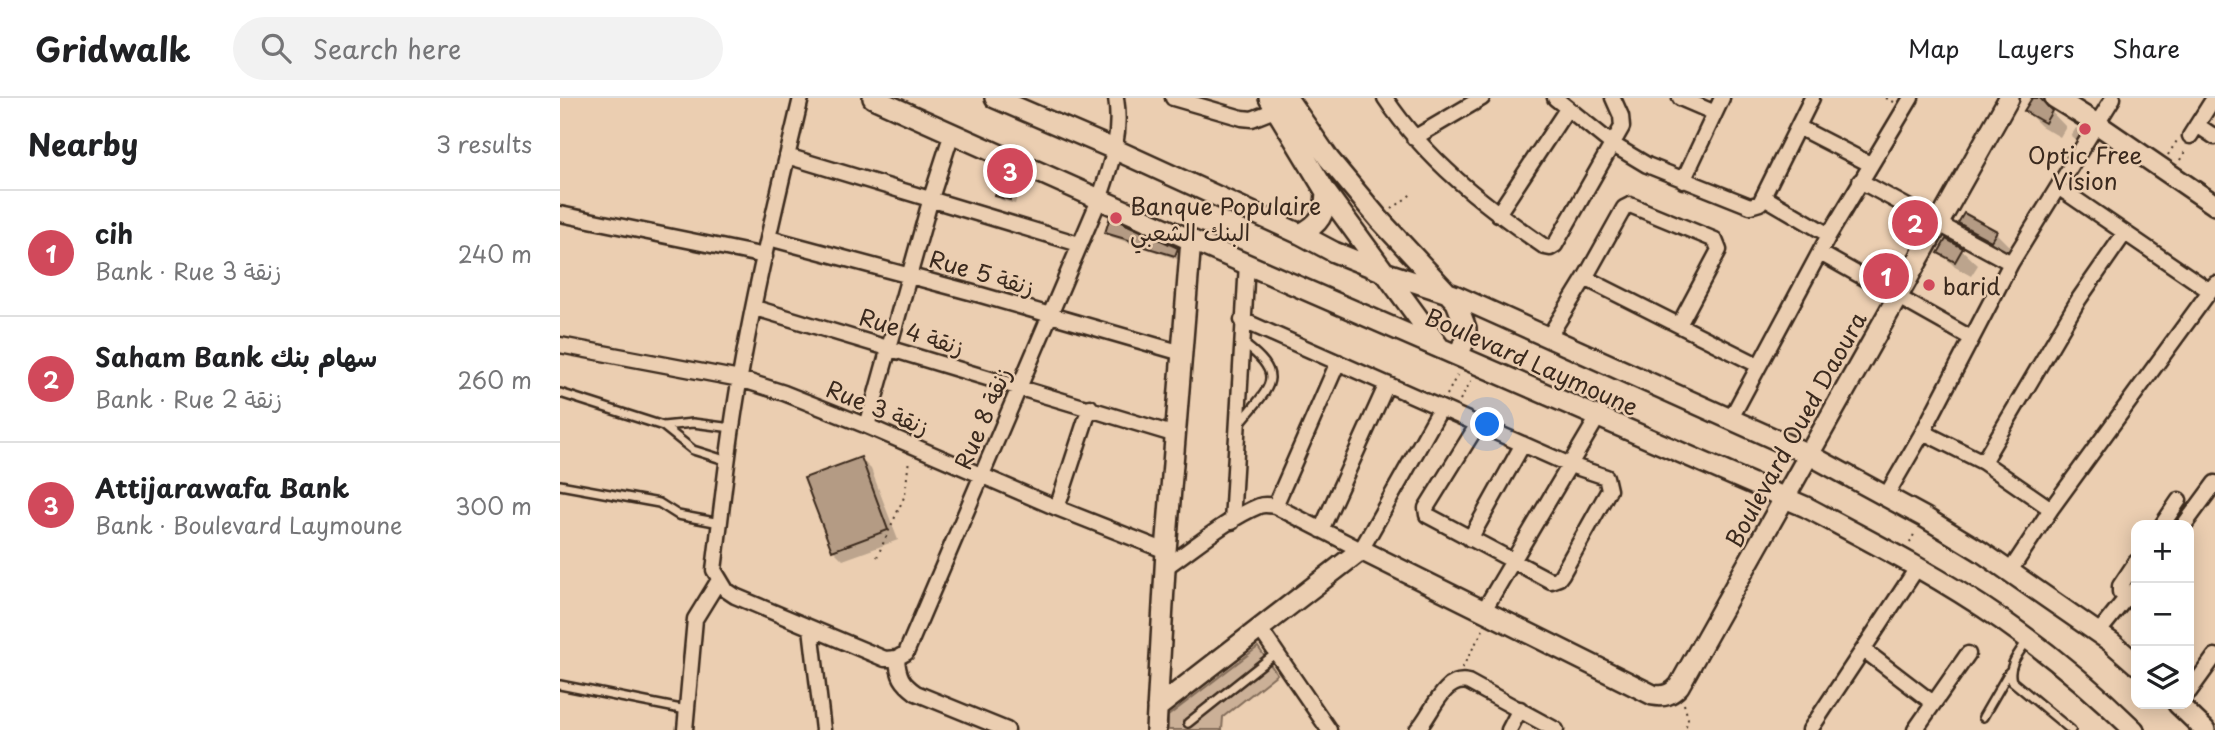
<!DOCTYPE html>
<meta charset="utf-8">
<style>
body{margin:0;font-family:"Playpen Sans","Playpen Sans Arabic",sans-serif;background:#f2f2f2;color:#202124}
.controls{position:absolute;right:21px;bottom:21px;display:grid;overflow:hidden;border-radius:14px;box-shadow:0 4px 18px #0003}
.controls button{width:63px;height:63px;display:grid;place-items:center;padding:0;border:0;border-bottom:2px solid #e0e0e0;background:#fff;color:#202124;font:35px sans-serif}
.you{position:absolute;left:928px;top:327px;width:24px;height:24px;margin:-18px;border:5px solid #fff;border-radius:50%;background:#1a73e8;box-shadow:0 0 0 10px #1a73e833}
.badge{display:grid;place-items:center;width:46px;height:46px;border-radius:50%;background:#d1495b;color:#fff;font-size:23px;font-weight:700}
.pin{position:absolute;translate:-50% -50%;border:4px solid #fff;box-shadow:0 2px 7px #0006}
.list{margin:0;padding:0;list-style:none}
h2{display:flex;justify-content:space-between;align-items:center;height:91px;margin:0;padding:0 28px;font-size:30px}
h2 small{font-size:23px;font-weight:400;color:#757577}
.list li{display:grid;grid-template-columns:46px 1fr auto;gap:21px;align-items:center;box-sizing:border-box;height:126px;padding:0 28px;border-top:2px solid #e0e0e0}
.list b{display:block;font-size:26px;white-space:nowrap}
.list p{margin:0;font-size:23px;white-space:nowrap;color:#757577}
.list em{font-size:23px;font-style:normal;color:#757577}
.icon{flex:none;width:38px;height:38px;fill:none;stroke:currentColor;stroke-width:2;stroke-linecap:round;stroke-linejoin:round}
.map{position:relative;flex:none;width:1655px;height:632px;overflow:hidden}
header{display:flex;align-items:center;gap:42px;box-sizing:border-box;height:98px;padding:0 35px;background:#fff;border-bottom:2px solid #e0e0e0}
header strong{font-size:33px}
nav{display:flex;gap:38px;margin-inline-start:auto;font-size:24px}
.search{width:490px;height:63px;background:#f2f2f2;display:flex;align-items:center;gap:18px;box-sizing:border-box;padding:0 24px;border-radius:38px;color:#757577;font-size:26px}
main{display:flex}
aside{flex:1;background:#fff}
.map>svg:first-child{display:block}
</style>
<header>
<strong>Gridwalk</strong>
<div class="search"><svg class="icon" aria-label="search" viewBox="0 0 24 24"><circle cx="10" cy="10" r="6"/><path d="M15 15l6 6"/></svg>Search here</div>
<nav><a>Map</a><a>Layers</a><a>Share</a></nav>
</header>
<main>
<aside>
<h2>Nearby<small>3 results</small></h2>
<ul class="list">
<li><span class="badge">1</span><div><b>cih</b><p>Bank · Rue 3 زنقة</p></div><em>240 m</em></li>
<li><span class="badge">2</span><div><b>Saham Bank سهام بنك</b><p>Bank · Rue 2 زنقة</p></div><em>260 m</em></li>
<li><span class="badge">3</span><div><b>Attijarawafa Bank</b><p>Bank · Boulevard Laymoune</p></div><em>300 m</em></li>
</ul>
</aside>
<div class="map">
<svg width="1655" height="632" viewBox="0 0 1655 632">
<rect width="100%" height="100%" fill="#ebceb1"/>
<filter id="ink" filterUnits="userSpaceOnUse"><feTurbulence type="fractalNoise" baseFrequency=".0143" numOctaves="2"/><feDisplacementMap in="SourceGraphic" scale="14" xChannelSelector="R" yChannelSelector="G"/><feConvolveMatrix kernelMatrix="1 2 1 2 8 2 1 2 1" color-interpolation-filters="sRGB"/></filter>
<g filter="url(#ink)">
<path fill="#cbb097" stroke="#836d5a" stroke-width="2" d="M698,549L717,576L663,619L662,632H608V618Z"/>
<path fill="#0003" d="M1474,0L1482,4L1506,29L1500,39L1481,28L1466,13Z
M1516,30L1536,48L1531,56L1511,38Z
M456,79L461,84L455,106L441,102L437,97Z
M1400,125L1436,135L1451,150L1447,157L1415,140Z
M547,135L617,151L622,156L620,162L552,139Z
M1387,143L1402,152L1418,167L1411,178L1395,169L1380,154Z
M301,361L311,371L338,442L283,462L273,452Z"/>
<path fill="#b49b84" stroke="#3b2a1e" stroke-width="2" d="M1472,0H1480L1492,13L1485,25L1464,13Z
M442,71L457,78L450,102L435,98Z
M1404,115L1437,133L1431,143L1398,125Z
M550,119L618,150L615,158L585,149L586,147L545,135Z
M1386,141L1403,150L1395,164L1378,155Z
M301,359L328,432L272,453L244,380Z"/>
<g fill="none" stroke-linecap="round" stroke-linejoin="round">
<g stroke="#3b2a1e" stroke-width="12">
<path id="lane" d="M0,295L103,328L133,352L168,363
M680,325C709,289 728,279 684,246
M103,328L133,325L172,330
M0,387L99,405L118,417L160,425
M1467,543C1459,555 1447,568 1452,583L1511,632
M0,587L126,612
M1423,619L1449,574
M628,625L716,555"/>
</g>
<g stroke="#3b2a1e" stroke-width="19">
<path id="street" d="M241,0C215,109 188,219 172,329C165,377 160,425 154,472L166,492L175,498L325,561L337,560L346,555L539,102C551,66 562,38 556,0
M613,0L682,20L692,21L715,12
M825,0C867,63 923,106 985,149L990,150L995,147L1062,29L1061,18L1053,0
M995,0L1052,46L1087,67L1190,108L1200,105L1252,0
M1120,0L1155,15
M1637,27L1655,39
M1238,29L1310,66
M1630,38L1654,0
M854,40L922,0
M227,58L519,146
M1123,83L1162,0
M1300,83L1451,165
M1498,89L1650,193
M1204,99L1269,137
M0,116L205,158
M938,116L1007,11
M209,140L421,197L622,255
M1260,155L1411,240
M1025,180L1198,267
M195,210L616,337
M682,222L1010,367L1046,379L1049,392L1002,476L999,480L991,483L867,417L866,410L918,326
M988,240L1025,180L1064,110L1070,107L1155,142L1159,152L1119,227
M0,247L180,281L224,295L307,328L497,410L606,453
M1170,322L1269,137L1351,0
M307,328L371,100L392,35
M1363,334L1423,364L1491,411
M1423,364L1519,201L1564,136
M1326,398L1363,334L1451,165L1553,0
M715,408L778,264
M497,410L530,309
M672,424L687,165
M1602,427L1619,402
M1624,427L1655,385
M761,432L827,286
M910,441L963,346
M606,469C635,449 667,421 699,408C704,406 709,407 715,408L801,452L881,310
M1450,473L1491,411L1655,186
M1566,500L1560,494V488L1576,464
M924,512L1038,319
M251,530L263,632
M700,531L769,632
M1538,535L1566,500L1576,491
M1304,552L1373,605
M337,560C338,578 342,585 356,595L447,632
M1629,594L1655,558
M125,632L135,521L159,482
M857,632C872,617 883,578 908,584L996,632
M949,632L960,611
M1250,632L1357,470
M1355,632L1408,556"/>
</g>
<g stroke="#3b2a1e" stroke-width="24">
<path id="secondary" d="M313,0L631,142L1246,409C1312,444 1380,479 1442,522C1489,555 1533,592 1574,632
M435,0L556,52L740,136L774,154L824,174L894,197L1248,356L1364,419L1420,453L1551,544L1576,566
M709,0L766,94L878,247
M727,0L769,61L819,121L896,204L906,230V240L898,257
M1495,0L1537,26L1655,107
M740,136C760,126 765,117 766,94
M1618,606L1645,632
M597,610L801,452L1093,597C1104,599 1111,597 1119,588L1449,0
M596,632L606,453L631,142"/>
</g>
<path stroke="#3b2a1e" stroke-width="2" stroke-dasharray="2 5" stroke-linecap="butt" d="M1326,0L1334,4
M1608,57L1618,41
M1620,62L1626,52
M832,111L854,94
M887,297L897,277
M900,302L911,283
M1350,445L1355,434
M317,459L345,397L349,361
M902,570L923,532
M1124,606L1128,620L1125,632"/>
<use href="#lane" stroke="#ebceb1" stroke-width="7"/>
<use href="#street" stroke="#ebceb1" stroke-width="14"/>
<use href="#secondary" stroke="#ebceb1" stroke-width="19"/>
</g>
</g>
<g fill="#d1495b" stroke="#ebceb1" stroke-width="2.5">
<circle cx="1525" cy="31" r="7"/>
<circle cx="556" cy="120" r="7"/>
<circle cx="1369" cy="187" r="7"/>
</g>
<g text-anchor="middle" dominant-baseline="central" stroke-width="5" stroke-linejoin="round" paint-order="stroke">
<g font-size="23" fill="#3b2a1e" stroke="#ebceb1" text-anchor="start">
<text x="1525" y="56" text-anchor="middle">Optic Free<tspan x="1525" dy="26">Vision</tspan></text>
<text x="570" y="107">Banque Populaire<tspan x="570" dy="26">البنك الشعبي</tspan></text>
<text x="1383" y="187">barid</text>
</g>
<g font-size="23" fill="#3b2a1e" stroke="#ebceb1">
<text transform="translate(422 174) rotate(16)">Rue 5 زنقة</text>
<text transform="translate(352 233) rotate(17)">Rue 4 زنقة</text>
<text transform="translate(972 263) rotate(24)">Boulevard Laymoune</text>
<text transform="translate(318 309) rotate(22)">Rue 3 زنقة</text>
<text transform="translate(422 320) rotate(-67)">Rue 8 زنقة</text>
<text transform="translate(1235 331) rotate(-61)">Boulevard Oued Daoura</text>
</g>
</g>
</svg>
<div class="controls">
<button>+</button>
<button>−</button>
<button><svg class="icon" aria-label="layers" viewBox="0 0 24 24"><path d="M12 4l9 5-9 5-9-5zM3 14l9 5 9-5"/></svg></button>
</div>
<div class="you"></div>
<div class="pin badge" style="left:1326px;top:178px">1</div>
<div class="pin badge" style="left:1355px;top:125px">2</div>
<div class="pin badge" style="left:450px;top:73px">3</div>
</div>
</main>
